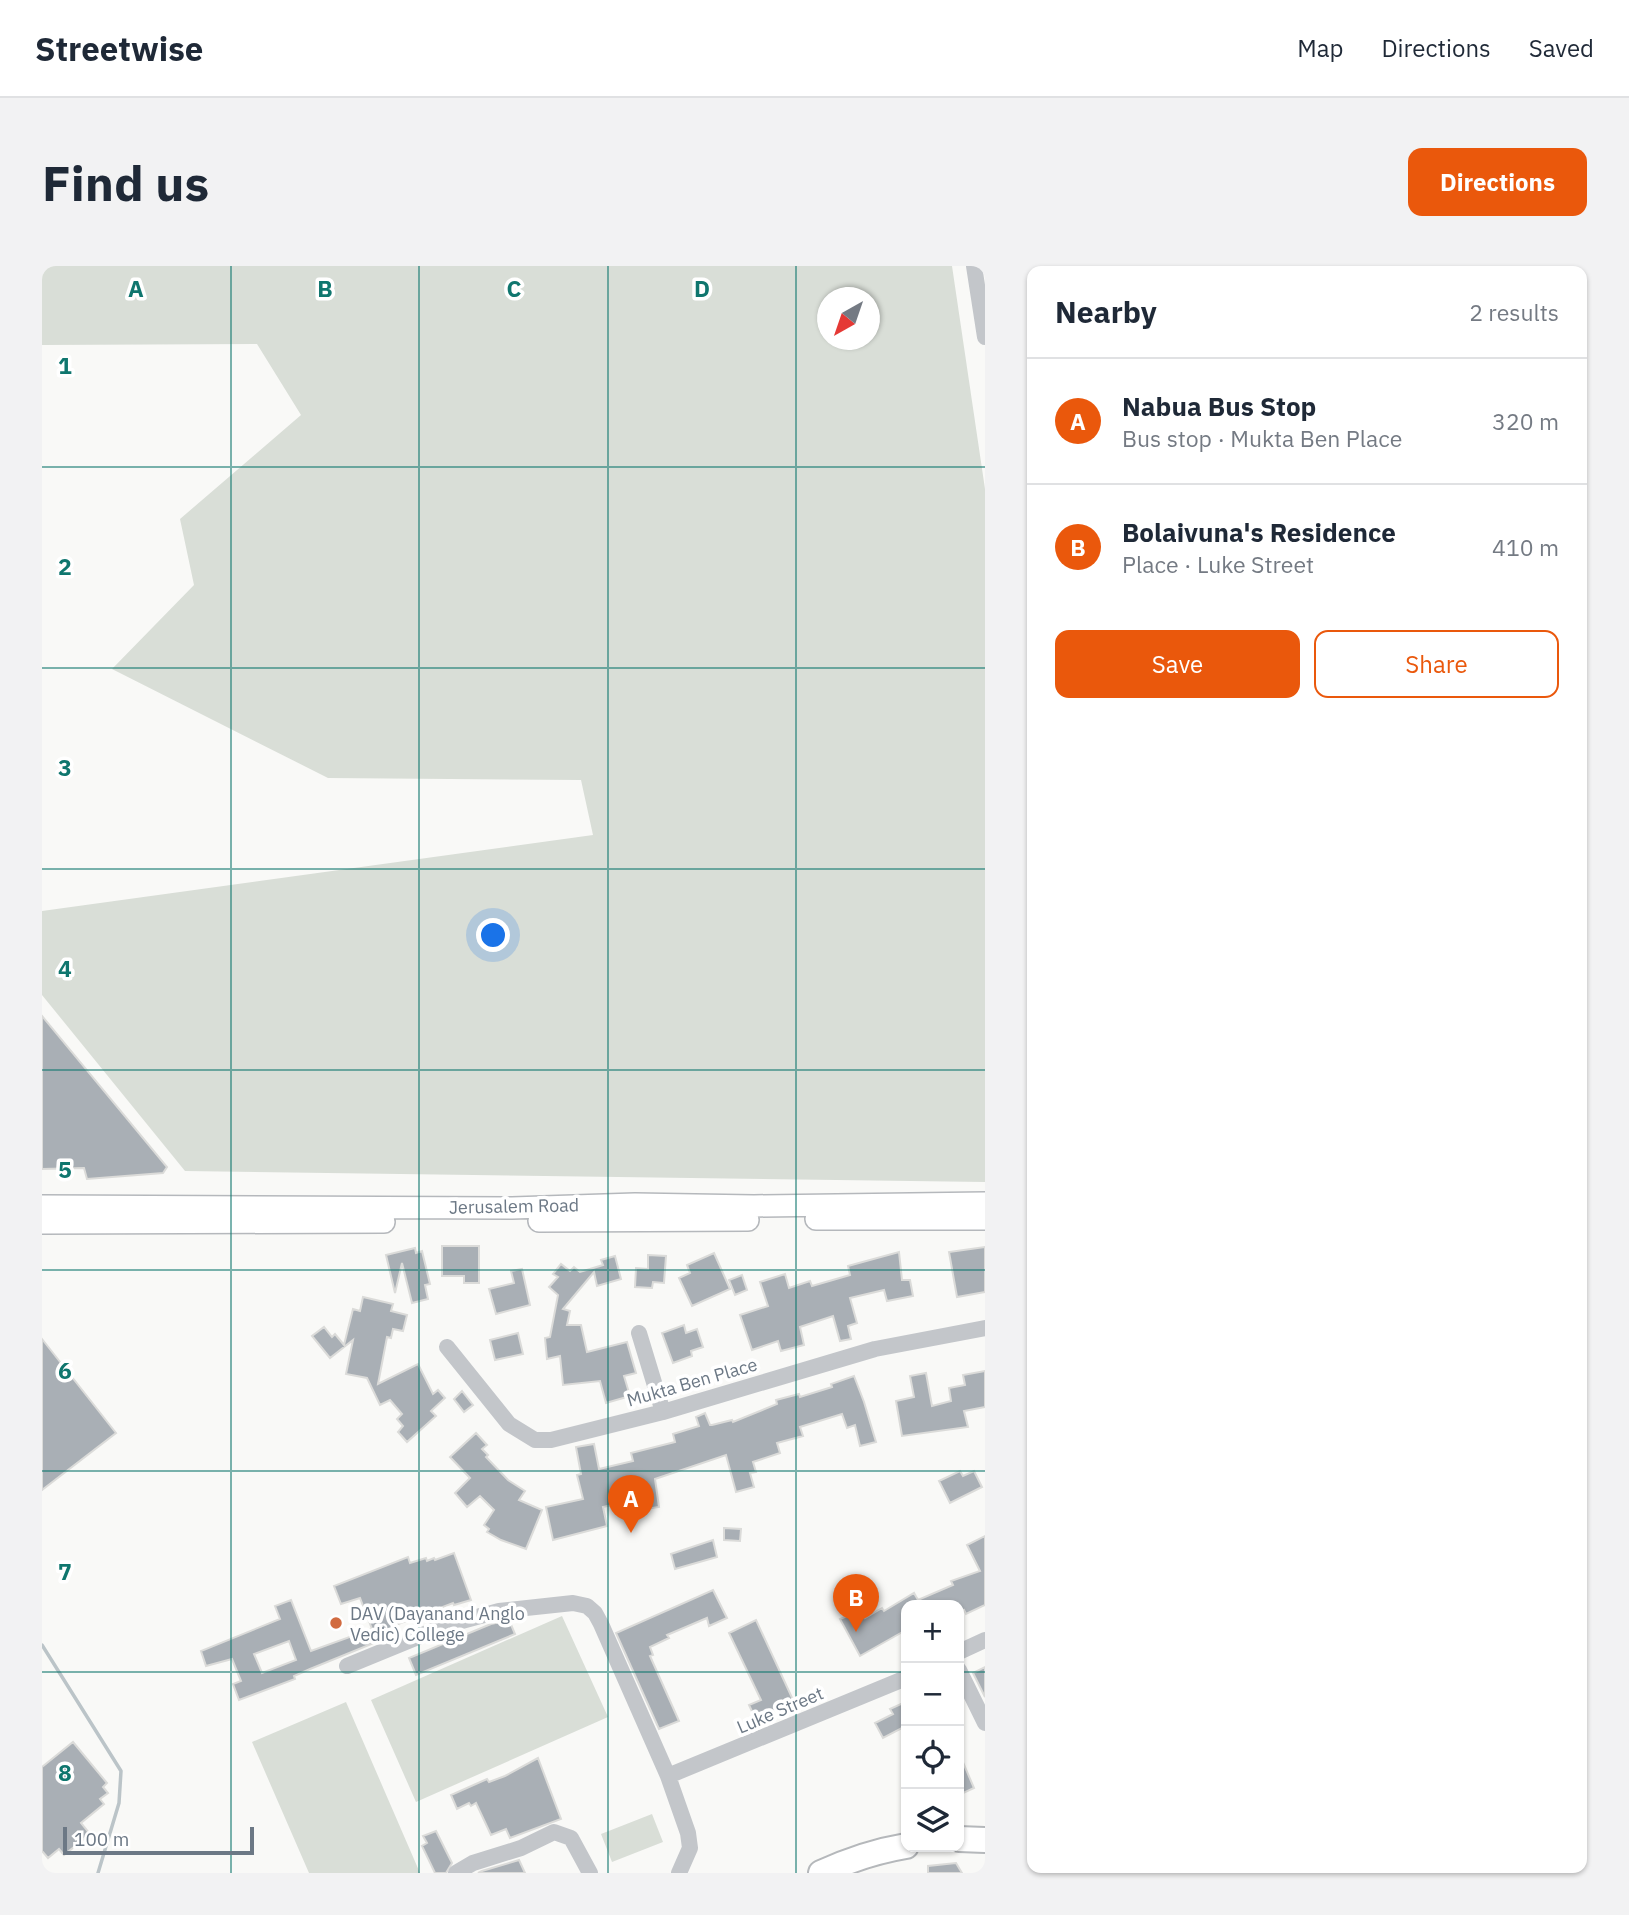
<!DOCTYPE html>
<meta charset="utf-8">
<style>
body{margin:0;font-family:"IBM Plex Sans",sans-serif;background:#f2f2f3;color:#1f2937}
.controls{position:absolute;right:21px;bottom:21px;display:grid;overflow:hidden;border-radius:14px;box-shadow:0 2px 5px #0004}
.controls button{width:63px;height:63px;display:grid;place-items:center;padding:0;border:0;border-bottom:2px solid #e0e1e3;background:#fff;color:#1f2937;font:35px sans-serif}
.compass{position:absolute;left:775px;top:21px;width:63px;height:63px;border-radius:50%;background:#fff;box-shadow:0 2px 5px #0004;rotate:220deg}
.scale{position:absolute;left:21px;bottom:18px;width:191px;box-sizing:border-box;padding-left:7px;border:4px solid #6c7885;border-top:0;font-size:19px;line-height:24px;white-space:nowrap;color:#6c7885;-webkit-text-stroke:5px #fff;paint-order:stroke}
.you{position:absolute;left:452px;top:670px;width:24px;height:24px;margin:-18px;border:5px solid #fff;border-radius:50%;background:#1a73e8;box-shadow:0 0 0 10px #1a73e833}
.badge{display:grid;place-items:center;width:46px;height:46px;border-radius:50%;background:#ea580c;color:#fff;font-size:23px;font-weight:700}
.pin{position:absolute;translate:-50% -58px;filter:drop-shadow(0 2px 4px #0008)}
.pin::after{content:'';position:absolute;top:37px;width:24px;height:21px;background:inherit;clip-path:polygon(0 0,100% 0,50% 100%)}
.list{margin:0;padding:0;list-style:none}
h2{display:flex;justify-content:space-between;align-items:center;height:91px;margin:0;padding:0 28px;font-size:30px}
h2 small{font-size:23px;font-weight:400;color:#747a83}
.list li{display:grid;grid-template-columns:46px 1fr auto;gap:21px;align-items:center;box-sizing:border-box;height:126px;padding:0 28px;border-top:2px solid #e0e1e3}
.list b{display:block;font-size:26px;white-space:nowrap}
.list p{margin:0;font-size:23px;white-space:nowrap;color:#747a83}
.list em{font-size:23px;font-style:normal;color:#747a83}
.actions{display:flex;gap:14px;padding:21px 28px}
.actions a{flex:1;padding:16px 0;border:2px solid #ea580c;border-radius:14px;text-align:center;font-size:24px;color:#ea580c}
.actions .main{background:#ea580c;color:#fff}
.icon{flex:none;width:38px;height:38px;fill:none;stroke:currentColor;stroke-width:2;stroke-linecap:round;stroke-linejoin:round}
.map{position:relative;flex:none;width:943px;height:1607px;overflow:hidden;border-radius:14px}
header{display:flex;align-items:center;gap:42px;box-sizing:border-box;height:98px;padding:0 35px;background:#fff;border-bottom:2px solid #e0e1e3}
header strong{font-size:33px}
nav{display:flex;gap:38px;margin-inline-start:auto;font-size:24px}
.intro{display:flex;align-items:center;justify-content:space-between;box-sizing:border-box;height:168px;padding:0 42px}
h1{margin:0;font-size:49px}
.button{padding:18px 32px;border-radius:14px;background:#ea580c;color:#fff;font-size:24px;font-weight:700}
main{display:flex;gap:42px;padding:0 42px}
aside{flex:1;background:#fff;border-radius:14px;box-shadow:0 2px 5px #0004}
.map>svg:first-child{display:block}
</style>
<header>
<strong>Streetwise</strong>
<nav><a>Map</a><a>Directions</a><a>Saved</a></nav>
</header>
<div class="intro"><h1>Find us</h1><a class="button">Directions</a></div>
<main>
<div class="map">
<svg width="943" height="1607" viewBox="0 0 943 1607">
<rect width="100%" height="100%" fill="#f9f9f7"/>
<path fill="#d9ded7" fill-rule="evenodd" d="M0,0H910L943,223V916L143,905L0,729V645L551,569L539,514L286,512L70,403L152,319L138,253L259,149L215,78L0,79ZM786,32H828V74H786Z
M520,1350L566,1451L374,1536L329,1434Z
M304,1436L378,1607H267L210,1476Z
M610,1548L621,1576L570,1596L559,1568Z"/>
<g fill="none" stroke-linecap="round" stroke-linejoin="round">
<path stroke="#bbc4c8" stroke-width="3.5" d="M0,1379L79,1505L77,1537L56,1607"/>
</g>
<path fill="#a9afb5" stroke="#dbdbd9" stroke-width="2" fill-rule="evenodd" d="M0,750L125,901L121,907L45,913L42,902L0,903Z
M400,980H437V1017H422V1010H400Z
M943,981V1026L915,1031L907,986Z
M373,982L374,987L380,985L388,1018L383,1019L386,1033L370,1037L360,997L353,1027L344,989Z
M857,986L860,1014H868L871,1030L845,1035L842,1024L808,1032L815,1057L806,1060L809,1073L798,1075L791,1050L758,1061L762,1079L739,1085L736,1075L710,1084L698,1049L726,1040L718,1016L743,1008L747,1022L768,1015L770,1020L808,1009L806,1000Z
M672,987L688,1023L650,1040L637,1012L648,1007L645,999Z
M606,989L624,990L622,1017L611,1016L610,1022L593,1021L594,1002L606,1003Z
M573,990L579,1013L555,1020L552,1006L521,1043L528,1045L525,1059H539L545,1086L585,1076L594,1107L582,1110L588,1130L564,1137L558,1115L521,1119L518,1090L505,1093L503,1072L508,1071L516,1029L507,1021L516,1011L511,1008L519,998L528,1005L532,1001L538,1006L561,999L559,994Z
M480,1003L488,1039L454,1048L447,1023L472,1017L469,1005Z
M700,1009L705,1024L693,1029L687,1014Z
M321,1031L351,1038L349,1045L365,1049L361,1065L351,1063L349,1072L345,1071L336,1118L376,1098L391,1128L396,1124L403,1132L389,1145L394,1150L365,1176L356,1166L361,1160L355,1153L360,1148L348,1134L338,1139L325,1112L304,1108L311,1074L288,1092L270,1070L282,1061L290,1071L293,1068L302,1079L311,1043L318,1045Z
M642,1059L644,1067L655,1063L661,1081L649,1085L650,1090L631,1097L620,1067Z
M476,1067L481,1088L453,1094L448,1074Z
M0,1073L74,1167L0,1224Z
M943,1105V1141L922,1145L926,1161L860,1170L854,1135L872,1131L868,1110L884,1107L890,1140L909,1135L907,1122L923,1119L921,1109Z
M812,1110L822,1136L834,1176L818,1180L813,1159L805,1162L800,1148L758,1161L761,1170L735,1177L738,1187L711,1196L714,1206L708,1207L712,1221L694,1226L684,1189L613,1213L617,1241L603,1243L601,1232L561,1241L565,1260L511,1274L504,1241L541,1233L535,1209L539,1208L534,1181L552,1178L557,1203L591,1195L589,1187L633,1176L631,1168L657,1160L654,1151L663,1147L668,1159H670L690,1154L691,1156L735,1138L734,1134L757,1128L758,1131L790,1121L789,1118Z
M420,1125L431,1139L422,1146L412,1133Z
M434,1167L445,1179L440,1183L446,1189L444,1191L466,1214L483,1225L477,1234L500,1244L484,1283L459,1274L445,1266L447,1263L442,1259L452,1244L438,1230L425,1241L413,1227L428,1212L408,1191Z
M918,1205L921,1210L932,1205L940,1221L908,1237L897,1215Z
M682,1262L699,1263L698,1275L682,1274Z
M943,1270V1339L924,1348L922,1344L917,1347V1339H864V1364L818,1390L798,1353L810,1348L811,1351L821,1347L823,1352L840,1342L842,1345L872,1327L876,1334L911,1319L909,1315L938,1305L925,1279Z
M671,1274L675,1291L633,1303L629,1288Z
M412,1287L429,1334L412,1339L411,1337L351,1360L354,1368L268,1403L252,1410L253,1413L197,1434L191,1418L199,1415L190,1393L164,1400L159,1385L238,1353L233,1340L249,1334L269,1385L330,1363L318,1332L299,1338L292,1320L366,1291L368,1297L384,1292L385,1295L392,1292L393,1294ZM247,1375L254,1394L220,1407L212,1388Z
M671,1324L685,1352L667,1360L665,1352L625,1369L627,1372L608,1381L611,1389L608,1390L637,1455L617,1463L574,1367Z
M467,1354L473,1368L374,1409L367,1392L449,1358Z
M714,1354L752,1436L714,1454L707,1439L719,1434L687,1367Z
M943,1401V1431L931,1407Z
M861,1437L864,1444V1460L841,1472L833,1457L851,1448L848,1443Z
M31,1476L65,1517L61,1521L66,1527L58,1533L62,1538L39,1557L48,1568L22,1589L17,1583L6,1592L0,1585V1501Z
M917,1487L932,1522L917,1529Z
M496,1492L519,1553L468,1572L464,1563L449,1569L434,1537L429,1540L427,1537L415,1543L409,1529L445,1513L447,1516L463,1510Z
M394,1565L410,1597L404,1607H393L380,1580L385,1577L381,1570Z
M477,1594L483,1607H436L440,1605Z
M914,1597L920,1607H886V1600Z"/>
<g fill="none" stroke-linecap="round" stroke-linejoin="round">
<g stroke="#b5b8bc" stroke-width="24">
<path id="major" d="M0,940L470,942L593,938L712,940L943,937
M774,953H943
M497,955L706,954
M0,957L342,956"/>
</g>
<g stroke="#b5b8bb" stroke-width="28">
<path id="highway" d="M917,1573L943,1574
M779,1607C807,1594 834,1585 864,1580"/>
</g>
<path stroke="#c3c6ca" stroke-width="16" d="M932,0L943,71
M597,1067L621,1146
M405,1081L467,1158L493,1174H509L621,1146L833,1083L943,1062
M917,1386L943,1374
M305,1400L405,1359L457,1345L531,1337L545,1340L553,1347L559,1358L626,1510L646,1567L648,1582L637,1607
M917,1404L943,1457
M626,1510L864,1412
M414,1607L431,1597L479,1582L512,1566L529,1572L548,1607"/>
<use href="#major" stroke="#fff" stroke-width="21"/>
<use href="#highway" stroke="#fff" stroke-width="24"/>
</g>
<path fill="none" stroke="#0f766e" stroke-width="2" stroke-opacity="0.55" d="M189,0V1607M377,0V1607M566,0V1607M754,0V1607M0,201H943M0,402H943M0,603H943M0,804H943M0,1004H943M0,1205H943M0,1406H864M917,1406H943"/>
<circle fill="#d16b40" stroke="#fff" stroke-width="2.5" cx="294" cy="1357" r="7"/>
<g text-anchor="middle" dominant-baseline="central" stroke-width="7" stroke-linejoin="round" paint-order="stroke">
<g font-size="18" fill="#6c7885" stroke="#fff">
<text transform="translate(472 940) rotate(-1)">Jerusalem Road</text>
<text transform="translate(650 1116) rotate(-16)">Mukta Ben Place</text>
<text transform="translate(738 1444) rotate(-23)">Luke Street</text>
</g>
<g font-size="18" fill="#6c7885" stroke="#fff" text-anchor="start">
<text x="308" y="1347">DAV (Dayanand Anglo<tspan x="308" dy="21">Vedic) College</tspan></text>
</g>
</g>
<g font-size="23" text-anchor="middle" font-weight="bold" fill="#0f766e" stroke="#fff" stroke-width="7" stroke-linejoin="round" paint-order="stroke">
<text x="94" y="31">A</text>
<text x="283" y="31">B</text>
<text x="472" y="31">C</text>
<text x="660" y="31">D</text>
<text x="23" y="108">1</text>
<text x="23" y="309">2</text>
<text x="23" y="510">3</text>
<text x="23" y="711">4</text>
<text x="23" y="912">5</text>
<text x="23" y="1113">6</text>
<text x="23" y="1314">7</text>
<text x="23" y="1515">8</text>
</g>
</svg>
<div class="controls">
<button>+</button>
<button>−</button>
<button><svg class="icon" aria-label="locate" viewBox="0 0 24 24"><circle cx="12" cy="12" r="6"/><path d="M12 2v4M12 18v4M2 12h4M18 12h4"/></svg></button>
<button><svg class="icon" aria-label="layers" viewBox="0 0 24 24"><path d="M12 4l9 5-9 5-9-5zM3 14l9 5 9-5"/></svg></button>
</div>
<svg class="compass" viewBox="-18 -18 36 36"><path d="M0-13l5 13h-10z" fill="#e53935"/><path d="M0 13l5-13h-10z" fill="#747a83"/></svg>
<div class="scale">100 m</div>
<div class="you"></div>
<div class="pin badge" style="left:589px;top:1267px">A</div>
<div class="pin badge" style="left:814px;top:1366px">B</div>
</div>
<aside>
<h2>Nearby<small>2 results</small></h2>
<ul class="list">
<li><span class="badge">A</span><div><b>Nabua Bus Stop</b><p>Bus stop · Mukta Ben Place</p></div><em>320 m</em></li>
<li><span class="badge">B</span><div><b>Bolaivuna's Residence</b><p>Place · Luke Street</p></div><em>410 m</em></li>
</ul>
<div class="actions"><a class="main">Save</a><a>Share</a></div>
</aside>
</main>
